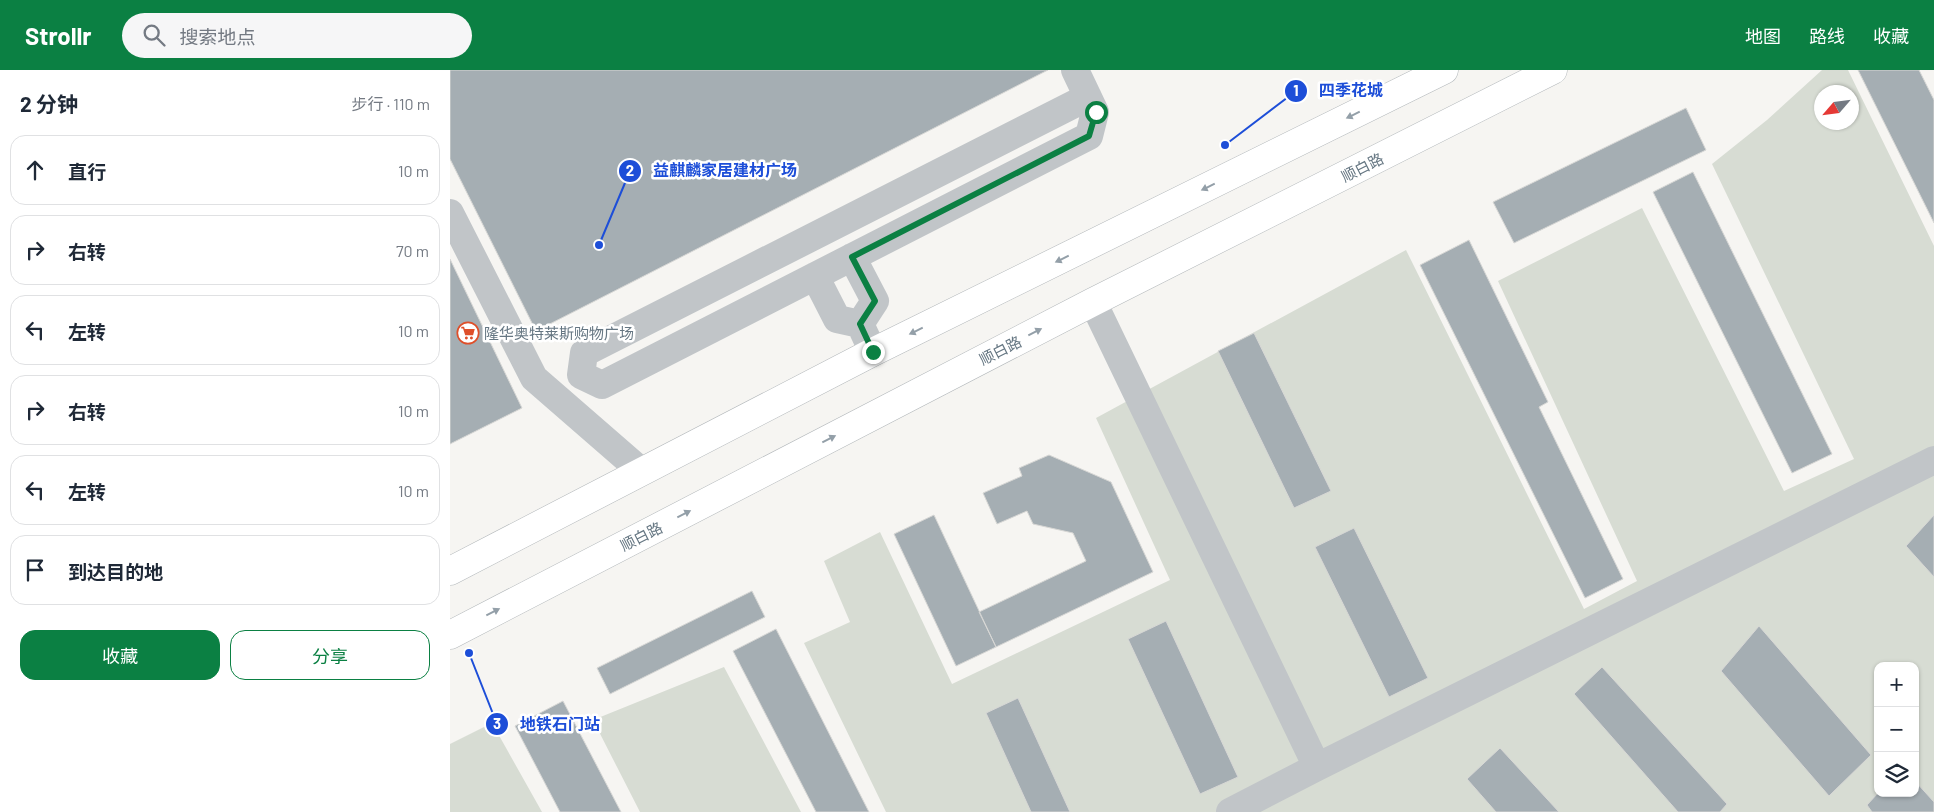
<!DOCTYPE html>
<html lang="zh">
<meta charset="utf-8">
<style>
body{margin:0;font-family:Barlow,"Noto Sans SC",sans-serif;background:#f6f6f7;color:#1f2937}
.controls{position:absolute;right:15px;bottom:15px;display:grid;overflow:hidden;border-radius:10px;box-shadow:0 1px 4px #0004}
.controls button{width:45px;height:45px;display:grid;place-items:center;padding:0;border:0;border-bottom:1px solid #e0e1e3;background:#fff;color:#1f2937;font:25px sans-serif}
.compass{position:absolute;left:1364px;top:15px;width:45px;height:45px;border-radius:50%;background:#fff;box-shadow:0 1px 4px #0004;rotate:242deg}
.stop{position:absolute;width:15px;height:15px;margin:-11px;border:4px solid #0b8043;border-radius:50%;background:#fff}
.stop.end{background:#0b8043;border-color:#fff;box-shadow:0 1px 5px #0008}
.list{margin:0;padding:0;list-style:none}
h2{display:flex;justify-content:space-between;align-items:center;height:65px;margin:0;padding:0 20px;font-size:21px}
h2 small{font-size:16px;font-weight:400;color:#747a83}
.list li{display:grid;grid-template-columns:32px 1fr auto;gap:15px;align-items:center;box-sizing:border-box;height:70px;margin:0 10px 10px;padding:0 10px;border:1px solid #e0e1e3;border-radius:15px}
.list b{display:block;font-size:19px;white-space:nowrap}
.list em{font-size:16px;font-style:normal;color:#747a83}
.actions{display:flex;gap:10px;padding:15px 20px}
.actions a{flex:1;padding:11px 0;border:1px solid #0b8043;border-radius:15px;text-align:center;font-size:18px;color:#0b8043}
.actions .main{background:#0b8043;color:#fff}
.icon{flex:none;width:28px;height:28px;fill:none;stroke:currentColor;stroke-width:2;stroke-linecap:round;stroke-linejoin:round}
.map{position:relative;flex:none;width:1484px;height:742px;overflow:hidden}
header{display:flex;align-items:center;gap:30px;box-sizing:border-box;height:70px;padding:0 25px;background:#0b8043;color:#fff}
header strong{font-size:24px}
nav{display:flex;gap:28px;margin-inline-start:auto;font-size:18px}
.search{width:350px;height:45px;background:#f6f6f7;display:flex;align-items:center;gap:12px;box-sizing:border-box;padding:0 18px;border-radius:28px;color:#747a83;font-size:19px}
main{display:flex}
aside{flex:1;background:#fff}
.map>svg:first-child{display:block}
</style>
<header>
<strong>Strollr</strong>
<div class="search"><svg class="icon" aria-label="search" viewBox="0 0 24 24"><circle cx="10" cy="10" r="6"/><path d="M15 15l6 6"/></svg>搜索地点</div>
<nav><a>地图</a><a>路线</a><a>收藏</a></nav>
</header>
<main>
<aside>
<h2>2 分钟<small>步行 · 110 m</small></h2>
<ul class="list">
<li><svg class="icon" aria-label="ahead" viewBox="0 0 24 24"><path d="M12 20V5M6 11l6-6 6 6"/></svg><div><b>直行</b></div><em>10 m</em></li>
<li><svg class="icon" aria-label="right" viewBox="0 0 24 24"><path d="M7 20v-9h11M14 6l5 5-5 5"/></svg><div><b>右转</b></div><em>70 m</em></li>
<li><svg class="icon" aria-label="left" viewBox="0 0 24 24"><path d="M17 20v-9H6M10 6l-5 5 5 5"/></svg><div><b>左转</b></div><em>10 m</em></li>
<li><svg class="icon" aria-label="right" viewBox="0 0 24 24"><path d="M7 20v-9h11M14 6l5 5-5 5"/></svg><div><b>右转</b></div><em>10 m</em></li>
<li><svg class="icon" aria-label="left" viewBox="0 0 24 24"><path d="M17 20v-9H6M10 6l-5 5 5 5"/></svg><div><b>左转</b></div><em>10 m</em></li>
<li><svg class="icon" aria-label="arrive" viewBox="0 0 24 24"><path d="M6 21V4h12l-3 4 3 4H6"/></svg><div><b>到达目的地</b></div></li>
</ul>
<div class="actions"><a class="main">收藏</a><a>分享</a></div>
</aside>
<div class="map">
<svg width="1484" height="742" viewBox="0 0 1484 742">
<rect width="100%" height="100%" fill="#f6f5f2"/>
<path fill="#d7dcd3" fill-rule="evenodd" d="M1372,0H1398L1484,176V742H436L354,573L400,552L374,491L430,462L502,614L720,510L646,348L956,180L1134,539L1187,511L1048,211L1192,138L1334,421L1404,389L1262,94L1317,50ZM1372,22H1402V52H1372ZM1428,596H1465V723H1428Z
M274,597L351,742H190L143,650Z
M42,653L92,742H0V674Z"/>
<path fill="#a5aeb3" stroke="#d7d7d5" d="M0,0H598L86,261L0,89Z
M1408,0H1469L1484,30V153Z
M1236,38L1256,80L1064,173L1043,132Z
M1243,102L1382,384L1342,403L1203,122Z
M1019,170L1098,332L1089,337L1173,509L1135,528L970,195Z
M0,189L72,338L0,374Z
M804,263L881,421L844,438L768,281Z
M599,385L661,412L703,502L546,577L529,542L636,491L623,463L583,454L577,441L547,454L533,423L572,406L569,398Z
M484,445L546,577L506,596L444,464Z
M1484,445V507L1456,476Z
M904,458L978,608L939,627L865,477Z
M302,521L315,547L160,624L147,598Z
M716,551L788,707L750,724L678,569Z
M1309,556L1421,685L1379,726L1271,601Z
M326,559L419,742H366L283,581Z
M1152,597L1277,734L1270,742H1228L1124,624Z
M568,628L620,742H581L536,643Z
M113,631L171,742H110L65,656Z
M1050,678L1109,742H1046L1017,709Z
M1465,711L1484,732V742H1422L1417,735L1428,723H1465Z"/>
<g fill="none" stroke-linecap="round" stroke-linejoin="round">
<g stroke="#b2b7ba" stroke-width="29">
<path id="major" d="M0,501L423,282L994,0
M0,565L643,232L1103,0"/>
</g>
<path stroke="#c1c5c8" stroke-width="28" d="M625,0L645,42L639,66L152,315L131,305L134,283L638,27
M0,143L84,308L191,401
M402,187L425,231L410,254
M365,206L387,249L410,254L423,282
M643,232L867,697
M780,742L867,697L1484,390"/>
<use href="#major" stroke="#fff" stroke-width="28"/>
</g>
<defs><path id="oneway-solid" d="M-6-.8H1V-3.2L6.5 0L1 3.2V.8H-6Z" transform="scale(1.25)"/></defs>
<g fill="#939fa8">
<use href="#oneway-solid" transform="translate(903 45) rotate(154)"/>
<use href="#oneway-solid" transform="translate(758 117) rotate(154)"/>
<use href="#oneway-solid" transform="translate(612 189) rotate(154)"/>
<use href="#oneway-solid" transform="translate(466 261) rotate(154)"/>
<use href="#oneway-solid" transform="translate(585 262) rotate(-27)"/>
<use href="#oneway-solid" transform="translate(379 369) rotate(-27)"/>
<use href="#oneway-solid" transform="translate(234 444) rotate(-27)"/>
<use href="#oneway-solid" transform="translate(43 542) rotate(-27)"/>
</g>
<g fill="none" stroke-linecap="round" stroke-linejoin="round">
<path stroke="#0b8043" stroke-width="6" d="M423,282L410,254L425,231L402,187L639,66L646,42"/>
</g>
<defs>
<g id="supermarket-ring" transform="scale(1.125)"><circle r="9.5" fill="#fff" stroke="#de4f2a" stroke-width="1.5"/><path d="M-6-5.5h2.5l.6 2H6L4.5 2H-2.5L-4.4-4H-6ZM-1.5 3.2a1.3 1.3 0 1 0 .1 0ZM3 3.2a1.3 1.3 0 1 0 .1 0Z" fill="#de4f2a"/></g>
</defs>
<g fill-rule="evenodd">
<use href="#supermarket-ring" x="18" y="263"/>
</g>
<g text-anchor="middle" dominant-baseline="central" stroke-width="5" stroke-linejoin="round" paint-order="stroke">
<g font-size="15" fill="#657682" stroke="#fff">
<text transform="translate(912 97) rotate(-27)">顺白路</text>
<text transform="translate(550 280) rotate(-27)">顺白路</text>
<text transform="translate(191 466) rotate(-27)">顺白路</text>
</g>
<g font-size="15" fill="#657682" stroke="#fff" text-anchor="start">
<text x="34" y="263">隆华奥特莱斯购物广场</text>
</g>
</g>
<path fill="none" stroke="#1d4ed8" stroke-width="2" d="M775 75L846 21M149 175L180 101M19 583L47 654"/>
<g fill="#1d4ed8" stroke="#fff" stroke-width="2">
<circle cx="775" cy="75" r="5"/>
<circle cx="149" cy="175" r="5"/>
<circle cx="19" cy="583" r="5"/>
<circle cx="846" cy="21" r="12"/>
<circle cx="180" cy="101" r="12"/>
<circle cx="47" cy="654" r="12"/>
</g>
<g font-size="15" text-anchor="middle" font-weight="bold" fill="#fff">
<text x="846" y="26">1</text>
<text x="180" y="106">2</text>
<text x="47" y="659">3</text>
</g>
<g font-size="16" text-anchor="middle" font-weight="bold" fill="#1d4ed8" stroke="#fff" stroke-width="5" stroke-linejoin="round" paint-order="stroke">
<text x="901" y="26">四季花城</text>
<text x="275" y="106">益麒麟家居建材广场</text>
<text x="110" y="660">地铁石门站</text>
</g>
</svg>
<div class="controls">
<button>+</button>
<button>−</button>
<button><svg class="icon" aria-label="layers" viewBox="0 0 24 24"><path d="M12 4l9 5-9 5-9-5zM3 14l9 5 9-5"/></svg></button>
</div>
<svg class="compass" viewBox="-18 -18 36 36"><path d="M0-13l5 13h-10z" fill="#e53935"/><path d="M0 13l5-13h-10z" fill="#747a83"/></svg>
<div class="stop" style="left:646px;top:42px"></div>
<div class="stop end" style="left:423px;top:282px"></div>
</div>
</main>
